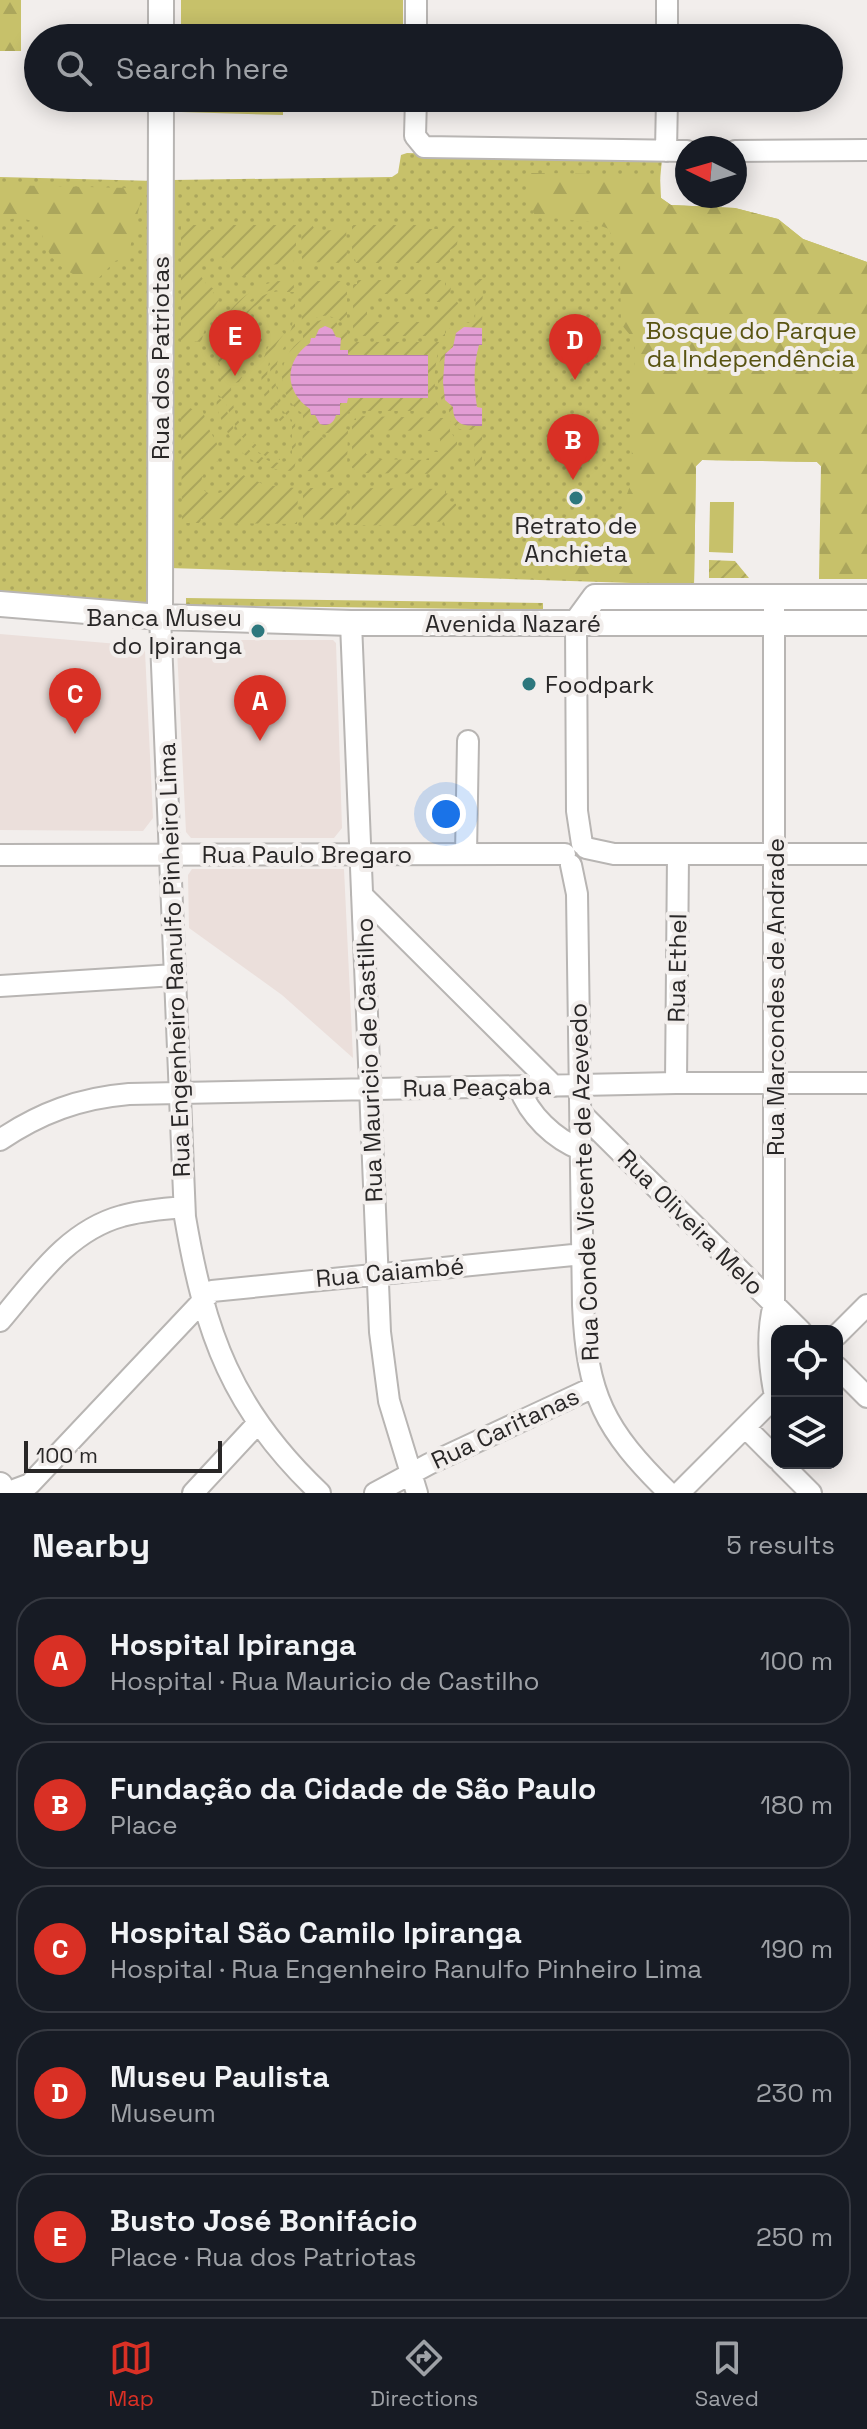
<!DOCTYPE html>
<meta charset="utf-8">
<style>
body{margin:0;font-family:"Space Grotesk",sans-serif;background:#20242c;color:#f1f3f6}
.controls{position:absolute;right:24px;bottom:24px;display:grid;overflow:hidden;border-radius:16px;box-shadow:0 4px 20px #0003}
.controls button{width:72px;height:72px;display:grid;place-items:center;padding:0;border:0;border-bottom:2px solid #363941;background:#171b24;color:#f1f3f6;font:40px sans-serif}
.compass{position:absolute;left:675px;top:136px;width:72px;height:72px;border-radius:50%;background:#171b24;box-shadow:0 4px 20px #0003;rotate:275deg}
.scale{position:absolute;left:24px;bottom:20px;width:198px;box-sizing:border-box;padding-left:8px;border:4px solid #292727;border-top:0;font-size:22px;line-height:28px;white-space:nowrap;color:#292727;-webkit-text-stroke:6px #f2eeec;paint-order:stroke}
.you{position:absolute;left:446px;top:814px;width:28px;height:28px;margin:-20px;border:6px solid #fff;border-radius:50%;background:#1a73e8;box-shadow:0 0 0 12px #1a73e833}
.badge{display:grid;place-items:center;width:52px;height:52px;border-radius:50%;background:#d93025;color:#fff;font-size:26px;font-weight:700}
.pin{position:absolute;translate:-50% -66px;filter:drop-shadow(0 2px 4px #0008)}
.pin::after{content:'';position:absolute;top:42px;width:28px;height:24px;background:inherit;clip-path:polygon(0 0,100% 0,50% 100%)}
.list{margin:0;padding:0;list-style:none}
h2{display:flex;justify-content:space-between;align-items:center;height:104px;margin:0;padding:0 32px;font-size:34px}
h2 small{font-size:26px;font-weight:400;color:#9ea1a6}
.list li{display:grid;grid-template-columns:52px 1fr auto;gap:24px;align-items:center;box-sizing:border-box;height:128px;margin:0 16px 16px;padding:0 16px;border:2px solid #363941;border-radius:32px}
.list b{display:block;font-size:30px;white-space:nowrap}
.list p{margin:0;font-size:26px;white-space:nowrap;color:#9ea1a6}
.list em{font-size:26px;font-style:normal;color:#9ea1a6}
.icon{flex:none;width:44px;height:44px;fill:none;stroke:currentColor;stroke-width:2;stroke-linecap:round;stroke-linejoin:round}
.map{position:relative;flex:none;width:867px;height:1493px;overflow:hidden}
.search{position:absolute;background:#171b24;box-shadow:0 4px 20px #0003;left:24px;right:24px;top:24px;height:88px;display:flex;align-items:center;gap:20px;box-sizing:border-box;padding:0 28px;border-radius:44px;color:#9ea1a6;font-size:30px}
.sheet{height:824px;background:#171b24}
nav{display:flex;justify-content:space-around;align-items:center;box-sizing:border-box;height:112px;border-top:2px solid #363941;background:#171b24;font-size:22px;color:#9ea1a6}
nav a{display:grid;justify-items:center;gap:4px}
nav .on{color:#d93025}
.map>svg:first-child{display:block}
</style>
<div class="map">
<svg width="867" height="1493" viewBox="0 0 867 1493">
<defs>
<pattern id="grass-dots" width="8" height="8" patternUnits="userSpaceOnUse" patternTransform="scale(2)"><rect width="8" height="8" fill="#c7c16a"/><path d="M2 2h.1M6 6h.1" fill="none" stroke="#aba65c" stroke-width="1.8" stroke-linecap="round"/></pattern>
<pattern id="forest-firs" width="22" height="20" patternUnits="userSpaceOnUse" patternTransform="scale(2)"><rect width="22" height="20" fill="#c7c16a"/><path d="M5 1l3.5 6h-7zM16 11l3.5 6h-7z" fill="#aba65c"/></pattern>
<pattern id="garden-furrows" width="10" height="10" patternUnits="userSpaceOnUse" patternTransform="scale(2)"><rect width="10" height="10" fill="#c7c16a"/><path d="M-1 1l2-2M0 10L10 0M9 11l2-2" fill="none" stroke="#aba65c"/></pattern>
<pattern id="water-rules" width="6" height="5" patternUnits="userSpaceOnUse" patternTransform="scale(2)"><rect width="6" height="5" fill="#e39dd4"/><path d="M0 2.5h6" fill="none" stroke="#b880ac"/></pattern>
</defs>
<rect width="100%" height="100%" fill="#f2eeec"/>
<path fill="#ebdfdb" d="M0,634L142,646L145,651L153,818L143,831L0,830Z
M190,640H333L336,643L342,828L334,838H191L186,832L177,649L185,641Z
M192,869H344L353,1058L282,995L189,928L188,875Z"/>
<path fill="url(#grass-dots)" d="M407,153L662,159L659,191L661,198L671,205L735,208L778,219L803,239L867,262L821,466L817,462L702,460L696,466L694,585L169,568L172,180L392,177L398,173L401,155Z
M0,177L156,181L150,391L148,604L0,598Z
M186,598L543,603V610L186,605Z"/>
<path fill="url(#forest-firs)" d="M0,0H21V51H0Z
M530,173L660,175L661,198L671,205L735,208L778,219L803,239L867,262V579H819L821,466L817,462L702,460L696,466L694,585L550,579L549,558L554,556L569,539L598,534L622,508L631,483L635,341L621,324L620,262L609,229L590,222L535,216L528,197Z
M0,185L130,188L141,199L128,257L115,261L94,283C61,271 46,260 40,225C25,217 16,216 1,222L0,227Z"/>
<path fill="url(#garden-furrows)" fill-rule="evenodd" d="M181,225H198L199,230H220V225H296V260H294L293,263L268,265L242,277L236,270L234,272C230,268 229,264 226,261C213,246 199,261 200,275L207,285L216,290L213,293L219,300L209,316L201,342L193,341L187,345L181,343Z
M301,225H312L316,231L334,230L338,226L346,225L347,259H343V263L306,262V259H302Z
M352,225H426V229H445L446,225L454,226L458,230L457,246L450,250V258H446L445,263H356L355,259H352Z
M476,279H483L482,328L465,327L456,337L453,347L447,350L444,363L457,421L464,426H482V472H475L474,430L459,429L449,420V410C434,399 434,355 450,344V334L460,323H475Z
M357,280H445V286H451L450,294L458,303V313L450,323V329H445V336H357L356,332H353V284H357ZM371,294H431V302H441V315H431L430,322H371L370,318H367V299L370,298Z
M278,281L293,282L295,292H287L286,289C255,288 235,309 225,338C223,347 225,350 217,355C212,320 246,286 278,281Z
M306,281H344V285H347V324C323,312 325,314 302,324L301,293Z
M279,291V296C243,302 231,335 231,367L239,370L242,377L239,382L231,384C231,415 246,450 280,455V460C254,456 240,438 230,414C226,405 226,400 217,394C222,384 222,367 217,358C227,352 226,348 229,337C238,313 252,295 279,291Z
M291,295L295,297V333L279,354L274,379L281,402L295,418L296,456L292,457V420C270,402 263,371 278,347C281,342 288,337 290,332C295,324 291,304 291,295Z
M325,319L336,322L342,330H347L348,342H439L434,378L438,411H348V423H342C332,437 319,436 308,423L303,424V414C275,395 275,357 303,339V330H308L314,322ZM325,326L332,329L340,350L347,355L428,356V398L347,397C337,405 338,417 327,425L320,424L315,415H311L301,350Z
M280,329L284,334C262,359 261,394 285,418L281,422C254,396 256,356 280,329Z
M217,397L223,401L235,432L250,451L269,461L279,463L296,459L294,471C261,470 239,458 225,427C220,417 215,407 217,397Z
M187,406L195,411L202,409L209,429L222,453L216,458L218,461C196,472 195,498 219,493C227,491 228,484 234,480C237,478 241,478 243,475L265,485L295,488L298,492L297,524L224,523L223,519H201L200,523H182L181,411Z
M356,416L444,418L445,425H450V431L457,441V451L449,460L450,468H444V474L355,473V469L352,468V420H356ZM370,430L430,431V439H440V452H430L429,460L370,459V455L366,454V435L370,434Z
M303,428L325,439L348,429L347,468H344L343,472L306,471V467H302Z
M306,488H344V492L347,493L346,525H336L333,520L315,519L311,524H303V491Z
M356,488L445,489V493L449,494L450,501L456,504V521L445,526L444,522L425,521L424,526L351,525L352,493L355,492Z
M709,560L735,561L749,578H709Z"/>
<path fill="#c7c16a" d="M181,0H403V38H181Z
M181,98H283V115L181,112Z
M710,502H734L733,553L709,552Z"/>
<path fill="url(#water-rules)" d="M325,326L332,329L336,337L341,338L340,350H348V355H428V398H348L347,403H340V415H336C334,423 328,427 320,424L315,415H311L310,409C284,391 284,361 310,343L311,338H315L319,329Z
M464,327L482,328V345H479C473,366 474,385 477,407L482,408V426C465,426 453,426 453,407L445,400L443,382L445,354L453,347L456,333Z"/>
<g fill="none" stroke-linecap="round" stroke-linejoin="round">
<g stroke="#b8b5b3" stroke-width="24">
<path id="minor" d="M416,38V0
M667,38V0
M416,98L415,136L424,147L687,151
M666,151L667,98
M735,151L867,150
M774,609V1304C766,1334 769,1366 775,1396
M160,617L185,1217C205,1334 232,1410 320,1493
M351,623L380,1332L389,1401L417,1493
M576,623L577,811L582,844
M586,848L614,854H867
M466,854L468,741
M0,855L565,854
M571,865L577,894L583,1305C587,1396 604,1429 669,1493
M362,895L554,1086
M0,986L175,975
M676,1083L678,854
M519,1087C529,1115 554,1139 582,1150
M581,1113L801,1331
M0,1140C40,1113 80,1098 129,1094L676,1083H867
M0,1321C35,1280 67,1231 122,1216C142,1210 163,1209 184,1207
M837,1335L867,1305
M837,1367L867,1397
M745,1427L777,1459
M781,1463L811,1493
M6,1493L30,1484L212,1291L583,1254
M193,1493L258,1423
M375,1493L429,1464L594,1387
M679,1493L777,1395"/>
</g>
<g stroke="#b8b5b3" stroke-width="28">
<path id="major" d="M161,38V0
M0,604L160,617L351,623H867
M160,617L161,98
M576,623L595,597H867
M0,1485L3,1493"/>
</g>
<use href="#minor" stroke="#fff" stroke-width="20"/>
<use href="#major" stroke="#fff" stroke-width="24"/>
</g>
<g fill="#2d777d" stroke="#f2eeec" stroke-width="3">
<circle cx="576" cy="498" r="8"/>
<circle cx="258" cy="631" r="8"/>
<circle cx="529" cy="684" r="8"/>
</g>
<g text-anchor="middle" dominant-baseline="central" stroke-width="8" stroke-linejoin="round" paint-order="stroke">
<g font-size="24" fill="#595412" stroke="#f2eeec">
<text x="751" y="330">Bosque do Parque<tspan x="751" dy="28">da Independência</tspan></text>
</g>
<g font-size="24" fill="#292727" stroke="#f2eeec">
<text transform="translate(160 358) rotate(-90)">Rua dos Patriotas</text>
<text x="513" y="623">Avenida Nazaré</text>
<text x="307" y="854">Rua Paulo Bregaro</text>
<text transform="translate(174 960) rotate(-92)">Rua Engenheiro Ranulfo Pinheiro Lima</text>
<text transform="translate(677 968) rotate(-89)">Rua Ethel</text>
<text transform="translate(775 997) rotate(-90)">Rua Marcondes de Andrade</text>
<text transform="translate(369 1060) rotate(-92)">Rua Mauricio de Castilho</text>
<text transform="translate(477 1087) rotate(-1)">Rua Peaçaba</text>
<text transform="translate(584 1182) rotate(-92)">Rua Conde Vicente de Azevedo</text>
<text transform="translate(691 1222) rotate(45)">Rua Oliveira Melo</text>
<text transform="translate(390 1272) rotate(-5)">Rua Caiambé</text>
<text transform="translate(505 1428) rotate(-25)">Rua Caritanas</text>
</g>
<g font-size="24" fill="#292727" stroke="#f2eeec">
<text x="576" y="525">Retrato de<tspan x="576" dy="28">Anchieta</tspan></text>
<text x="242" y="617" text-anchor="end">Banca Museu<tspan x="242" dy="28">do Ipiranga</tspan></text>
<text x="545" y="684" text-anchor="start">Foodpark</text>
</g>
</g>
</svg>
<div class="controls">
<button><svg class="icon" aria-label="locate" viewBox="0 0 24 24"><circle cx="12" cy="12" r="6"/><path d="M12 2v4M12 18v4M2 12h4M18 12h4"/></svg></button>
<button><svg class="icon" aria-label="layers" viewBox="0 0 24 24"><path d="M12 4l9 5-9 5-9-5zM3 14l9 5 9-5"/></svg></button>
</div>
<svg class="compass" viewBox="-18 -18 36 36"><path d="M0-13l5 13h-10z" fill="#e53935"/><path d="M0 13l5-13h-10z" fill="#9ea1a6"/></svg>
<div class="scale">100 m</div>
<div class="you"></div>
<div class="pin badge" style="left:260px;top:741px">A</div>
<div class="pin badge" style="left:573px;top:480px">B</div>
<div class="pin badge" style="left:75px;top:734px">C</div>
<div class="pin badge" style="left:575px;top:380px">D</div>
<div class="pin badge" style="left:235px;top:376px">E</div>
<div class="search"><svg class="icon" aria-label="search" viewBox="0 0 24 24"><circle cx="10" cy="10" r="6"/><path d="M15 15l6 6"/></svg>Search here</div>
</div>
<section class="sheet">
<h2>Nearby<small>5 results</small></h2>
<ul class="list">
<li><span class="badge">A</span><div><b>Hospital Ipiranga</b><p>Hospital · Rua Mauricio de Castilho</p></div><em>100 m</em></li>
<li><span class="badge">B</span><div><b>Fundação da Cidade de São Paulo</b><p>Place</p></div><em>180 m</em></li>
<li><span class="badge">C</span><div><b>Hospital São Camilo Ipiranga</b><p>Hospital · Rua Engenheiro Ranulfo Pinheiro Lima</p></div><em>190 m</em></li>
<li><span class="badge">D</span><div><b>Museu Paulista</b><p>Museum</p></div><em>230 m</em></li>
<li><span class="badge">E</span><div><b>Busto José Bonifácio</b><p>Place · Rua dos Patriotas</p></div><em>250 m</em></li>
</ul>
</section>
<nav>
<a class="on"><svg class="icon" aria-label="map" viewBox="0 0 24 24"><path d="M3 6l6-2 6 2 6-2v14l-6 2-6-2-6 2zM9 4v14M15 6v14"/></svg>Map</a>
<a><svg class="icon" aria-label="directions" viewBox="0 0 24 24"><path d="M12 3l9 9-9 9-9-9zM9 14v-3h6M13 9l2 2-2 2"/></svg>Directions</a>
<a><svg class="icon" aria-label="saved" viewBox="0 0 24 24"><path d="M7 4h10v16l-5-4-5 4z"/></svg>Saved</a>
</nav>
